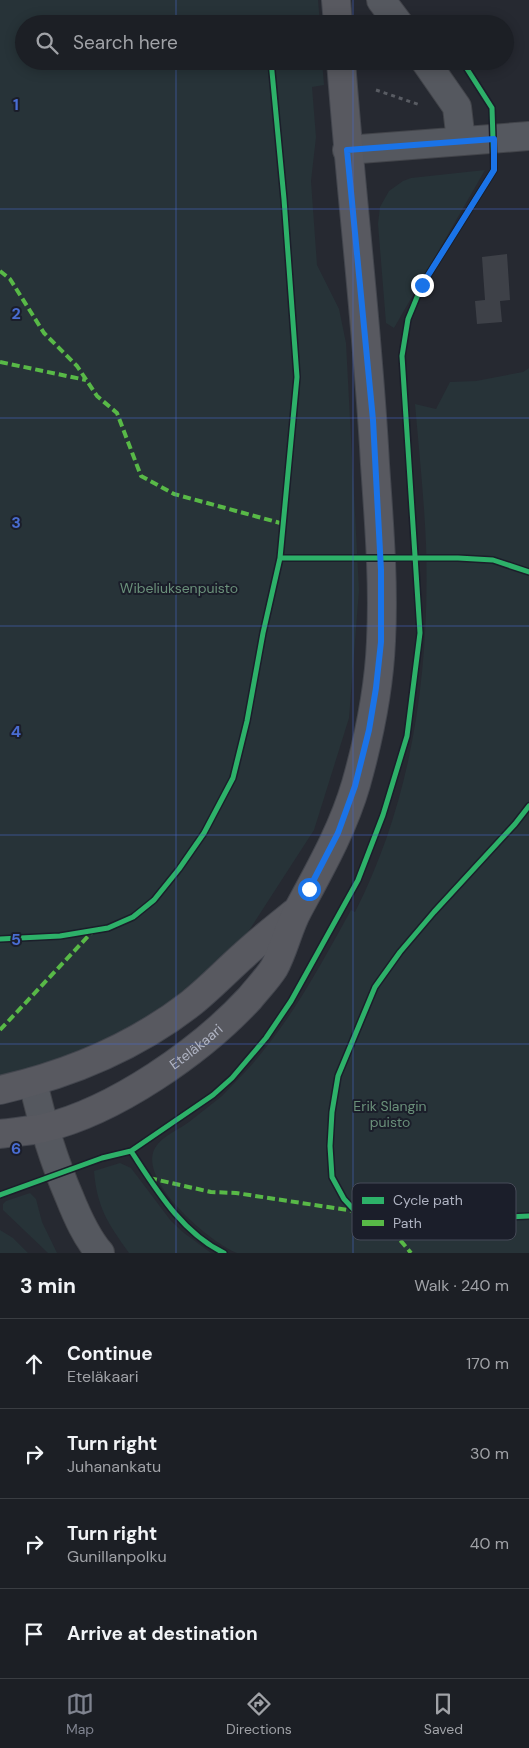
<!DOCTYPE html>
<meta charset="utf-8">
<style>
body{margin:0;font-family:"DM Sans",sans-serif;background:#25272d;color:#f1f3f6}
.stop{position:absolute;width:15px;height:15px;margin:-11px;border:4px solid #1a73e8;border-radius:50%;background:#fff}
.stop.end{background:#1a73e8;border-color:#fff;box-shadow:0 1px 5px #0008}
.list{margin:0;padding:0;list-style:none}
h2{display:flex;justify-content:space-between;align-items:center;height:65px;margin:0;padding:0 20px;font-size:21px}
h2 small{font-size:16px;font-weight:400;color:#a0a2a7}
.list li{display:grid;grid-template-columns:32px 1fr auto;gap:15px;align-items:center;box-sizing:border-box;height:90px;padding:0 20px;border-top:1px solid #3a3d42}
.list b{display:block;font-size:19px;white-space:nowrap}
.list p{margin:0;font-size:16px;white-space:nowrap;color:#a0a2a7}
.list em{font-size:16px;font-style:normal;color:#a0a2a7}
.icon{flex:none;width:28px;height:28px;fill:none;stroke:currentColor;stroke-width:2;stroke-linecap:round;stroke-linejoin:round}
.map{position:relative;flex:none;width:529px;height:1253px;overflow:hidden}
.search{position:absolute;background:#1c1f25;box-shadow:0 2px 12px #0003;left:15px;right:15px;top:15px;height:55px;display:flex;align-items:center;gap:12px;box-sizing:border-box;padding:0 18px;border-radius:28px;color:#a0a2a7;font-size:19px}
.sheet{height:425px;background:#1c1f25}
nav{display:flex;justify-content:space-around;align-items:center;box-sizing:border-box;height:70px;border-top:1px solid #3a3d42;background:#1c1f25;font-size:14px;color:#a0a2a7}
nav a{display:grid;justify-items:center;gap:2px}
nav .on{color:#7f838f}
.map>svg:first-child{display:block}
</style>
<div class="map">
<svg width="529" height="1253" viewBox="0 0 529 1253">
<rect width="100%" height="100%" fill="#262931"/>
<path fill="#273338" d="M0,0H318L320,24H24V61H322L324,85L312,87L316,137L311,181L317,265L339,309L346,343L359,590L349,718L314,830L239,946L167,1008L86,1054L0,1079Z
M485,170L394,328L386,323L378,224L380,207L389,191L403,181L411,178Z
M529,368V1253H237C210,1242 140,1183 154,1150C160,1137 178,1130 189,1122C200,1113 211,1105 222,1096C230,1088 238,1079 246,1071C290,1023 320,966 351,910L355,912C413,798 430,670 426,544C424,497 419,451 415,404L436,409L450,382L476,381L523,372Z
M120,1163L131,1168L171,1221L184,1233L211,1253H129C108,1223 97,1208 94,1171Z
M30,1193L36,1199L42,1222L57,1253H48L3,1210V1204L6,1201Z
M0,1230L13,1238L28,1253H0Z"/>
<path fill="#3e4148" d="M507,254L510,300L500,301L502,322L477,324L475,301L485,300L482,257Z"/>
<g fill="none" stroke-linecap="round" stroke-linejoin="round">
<g stroke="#42444a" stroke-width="30">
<path id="minor" d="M381,0L399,24
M425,61L457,107L461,141
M347,150L529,136
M33,1082C42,1122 53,1159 69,1196C77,1216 86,1237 100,1253"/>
</g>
<g stroke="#43464e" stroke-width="30">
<g id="major">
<path d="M336,0L338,24"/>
<path d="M0,1090C70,1074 133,1048 190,1004C209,989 226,971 244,955C260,940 277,927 294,913"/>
<path id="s1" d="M0,1134C14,1132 30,1131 44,1128C115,1111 201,1051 250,998C258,988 267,979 274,968C284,950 288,928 298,910C320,869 343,829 356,784C369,738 379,689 381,641C384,582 379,523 375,464C368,330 351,196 341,61"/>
</g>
</g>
<path stroke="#595c63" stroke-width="3" stroke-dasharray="4 4" stroke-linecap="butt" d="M376,90L420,105"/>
<use href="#minor" stroke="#55585f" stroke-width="28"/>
<use href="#major" stroke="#585960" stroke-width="28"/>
<path stroke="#58b947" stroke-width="4" stroke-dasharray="8 4" stroke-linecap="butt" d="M0,271L10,279L44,333L77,366L97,396L117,413L141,476L174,494L284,524
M0,362L86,380
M0,1030L93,931
M149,1178L211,1192L236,1193L354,1211
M385,1222L411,1253"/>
<g stroke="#1b1e2a" stroke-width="8">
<path id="cycleway" d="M280,558H458L493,560L529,572
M529,806L515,824L434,912L400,952L375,987L338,1076L332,1112L330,1146L332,1177L344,1199L356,1212L371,1219L385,1222H412L529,1216
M0,939L60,936L108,928L133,917L154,900L179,869L204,833L233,778L247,721L263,633L280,558L297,377L284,199L271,61
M131,1151C156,1189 181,1232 224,1253
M0,1195L102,1158L131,1151L213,1095L232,1078L266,1038L291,1001L358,880L383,815L407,736L420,633L402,356L408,319L422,285L494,170L492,108L462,61"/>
</g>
<use href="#cycleway" stroke="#2db169" stroke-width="5"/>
</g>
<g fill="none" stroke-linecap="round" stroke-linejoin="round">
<path stroke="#1a73e8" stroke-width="6" d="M309,889L338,833L355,786L369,730L376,688L381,642V570L373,420L347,150L494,139V170L422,285"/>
</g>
<path fill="none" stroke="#496cd1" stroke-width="1" stroke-opacity="0.55" d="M176,0V24M353,0V24M176,61V1253M353,61V1253M0,209H529M0,418H529M0,626H529M0,835H529M0,1044H529"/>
<g text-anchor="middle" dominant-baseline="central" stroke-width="4" stroke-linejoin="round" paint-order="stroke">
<g font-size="14" fill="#6a907a" stroke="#1b1e2a">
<text x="179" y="588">Wibeliuksenpuisto</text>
<text x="390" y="1106">Erik Slangin<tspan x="390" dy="16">puisto</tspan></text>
</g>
<g font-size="14" fill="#afb3c2" stroke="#1b1e2a">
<text stroke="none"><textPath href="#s1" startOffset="218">Eteläkaari</textPath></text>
</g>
</g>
<rect x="352" y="1183" width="164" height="57" rx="8" fill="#1b1e2a" stroke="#474b58" stroke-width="1"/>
<rect x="362" y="1197" width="22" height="7" fill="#2db169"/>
<rect x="362" y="1220" width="22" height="6" fill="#58b947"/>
<g font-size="14" fill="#afb3c2">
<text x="393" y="1205">Cycle path</text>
<text x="393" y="1228">Path</text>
</g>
<g font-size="16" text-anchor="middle" font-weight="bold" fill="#496cd1" stroke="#1b1e2a" stroke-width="4" stroke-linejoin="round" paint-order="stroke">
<text x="16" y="110">1</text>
<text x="16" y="319">2</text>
<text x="16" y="528">3</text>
<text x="16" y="737">4</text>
<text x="16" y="945">5</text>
<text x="16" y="1154">6</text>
</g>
</svg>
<div class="stop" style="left:309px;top:889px"></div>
<div class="stop end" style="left:422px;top:285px"></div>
<div class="search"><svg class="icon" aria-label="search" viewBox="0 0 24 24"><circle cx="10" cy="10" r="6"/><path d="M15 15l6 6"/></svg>Search here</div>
</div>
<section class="sheet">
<h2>3 min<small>Walk · 240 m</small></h2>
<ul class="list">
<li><svg class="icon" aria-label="ahead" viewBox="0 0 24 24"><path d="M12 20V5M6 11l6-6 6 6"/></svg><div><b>Continue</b><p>Eteläkaari</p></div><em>170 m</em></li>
<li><svg class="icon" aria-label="right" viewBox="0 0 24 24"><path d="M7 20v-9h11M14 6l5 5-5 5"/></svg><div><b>Turn right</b><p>Juhanankatu</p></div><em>30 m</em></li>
<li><svg class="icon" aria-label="right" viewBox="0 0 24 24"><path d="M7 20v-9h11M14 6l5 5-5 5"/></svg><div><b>Turn right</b><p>Gunillanpolku</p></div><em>40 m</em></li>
<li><svg class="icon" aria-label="arrive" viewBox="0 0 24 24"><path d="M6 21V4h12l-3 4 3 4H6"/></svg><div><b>Arrive at destination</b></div></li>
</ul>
</section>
<nav>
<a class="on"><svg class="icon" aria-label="map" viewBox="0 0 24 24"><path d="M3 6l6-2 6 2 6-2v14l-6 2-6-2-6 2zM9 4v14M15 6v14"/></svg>Map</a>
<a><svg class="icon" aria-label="directions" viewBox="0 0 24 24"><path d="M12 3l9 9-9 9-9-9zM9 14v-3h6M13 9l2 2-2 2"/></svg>Directions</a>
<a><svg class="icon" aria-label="saved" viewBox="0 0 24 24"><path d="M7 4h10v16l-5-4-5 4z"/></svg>Saved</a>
</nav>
